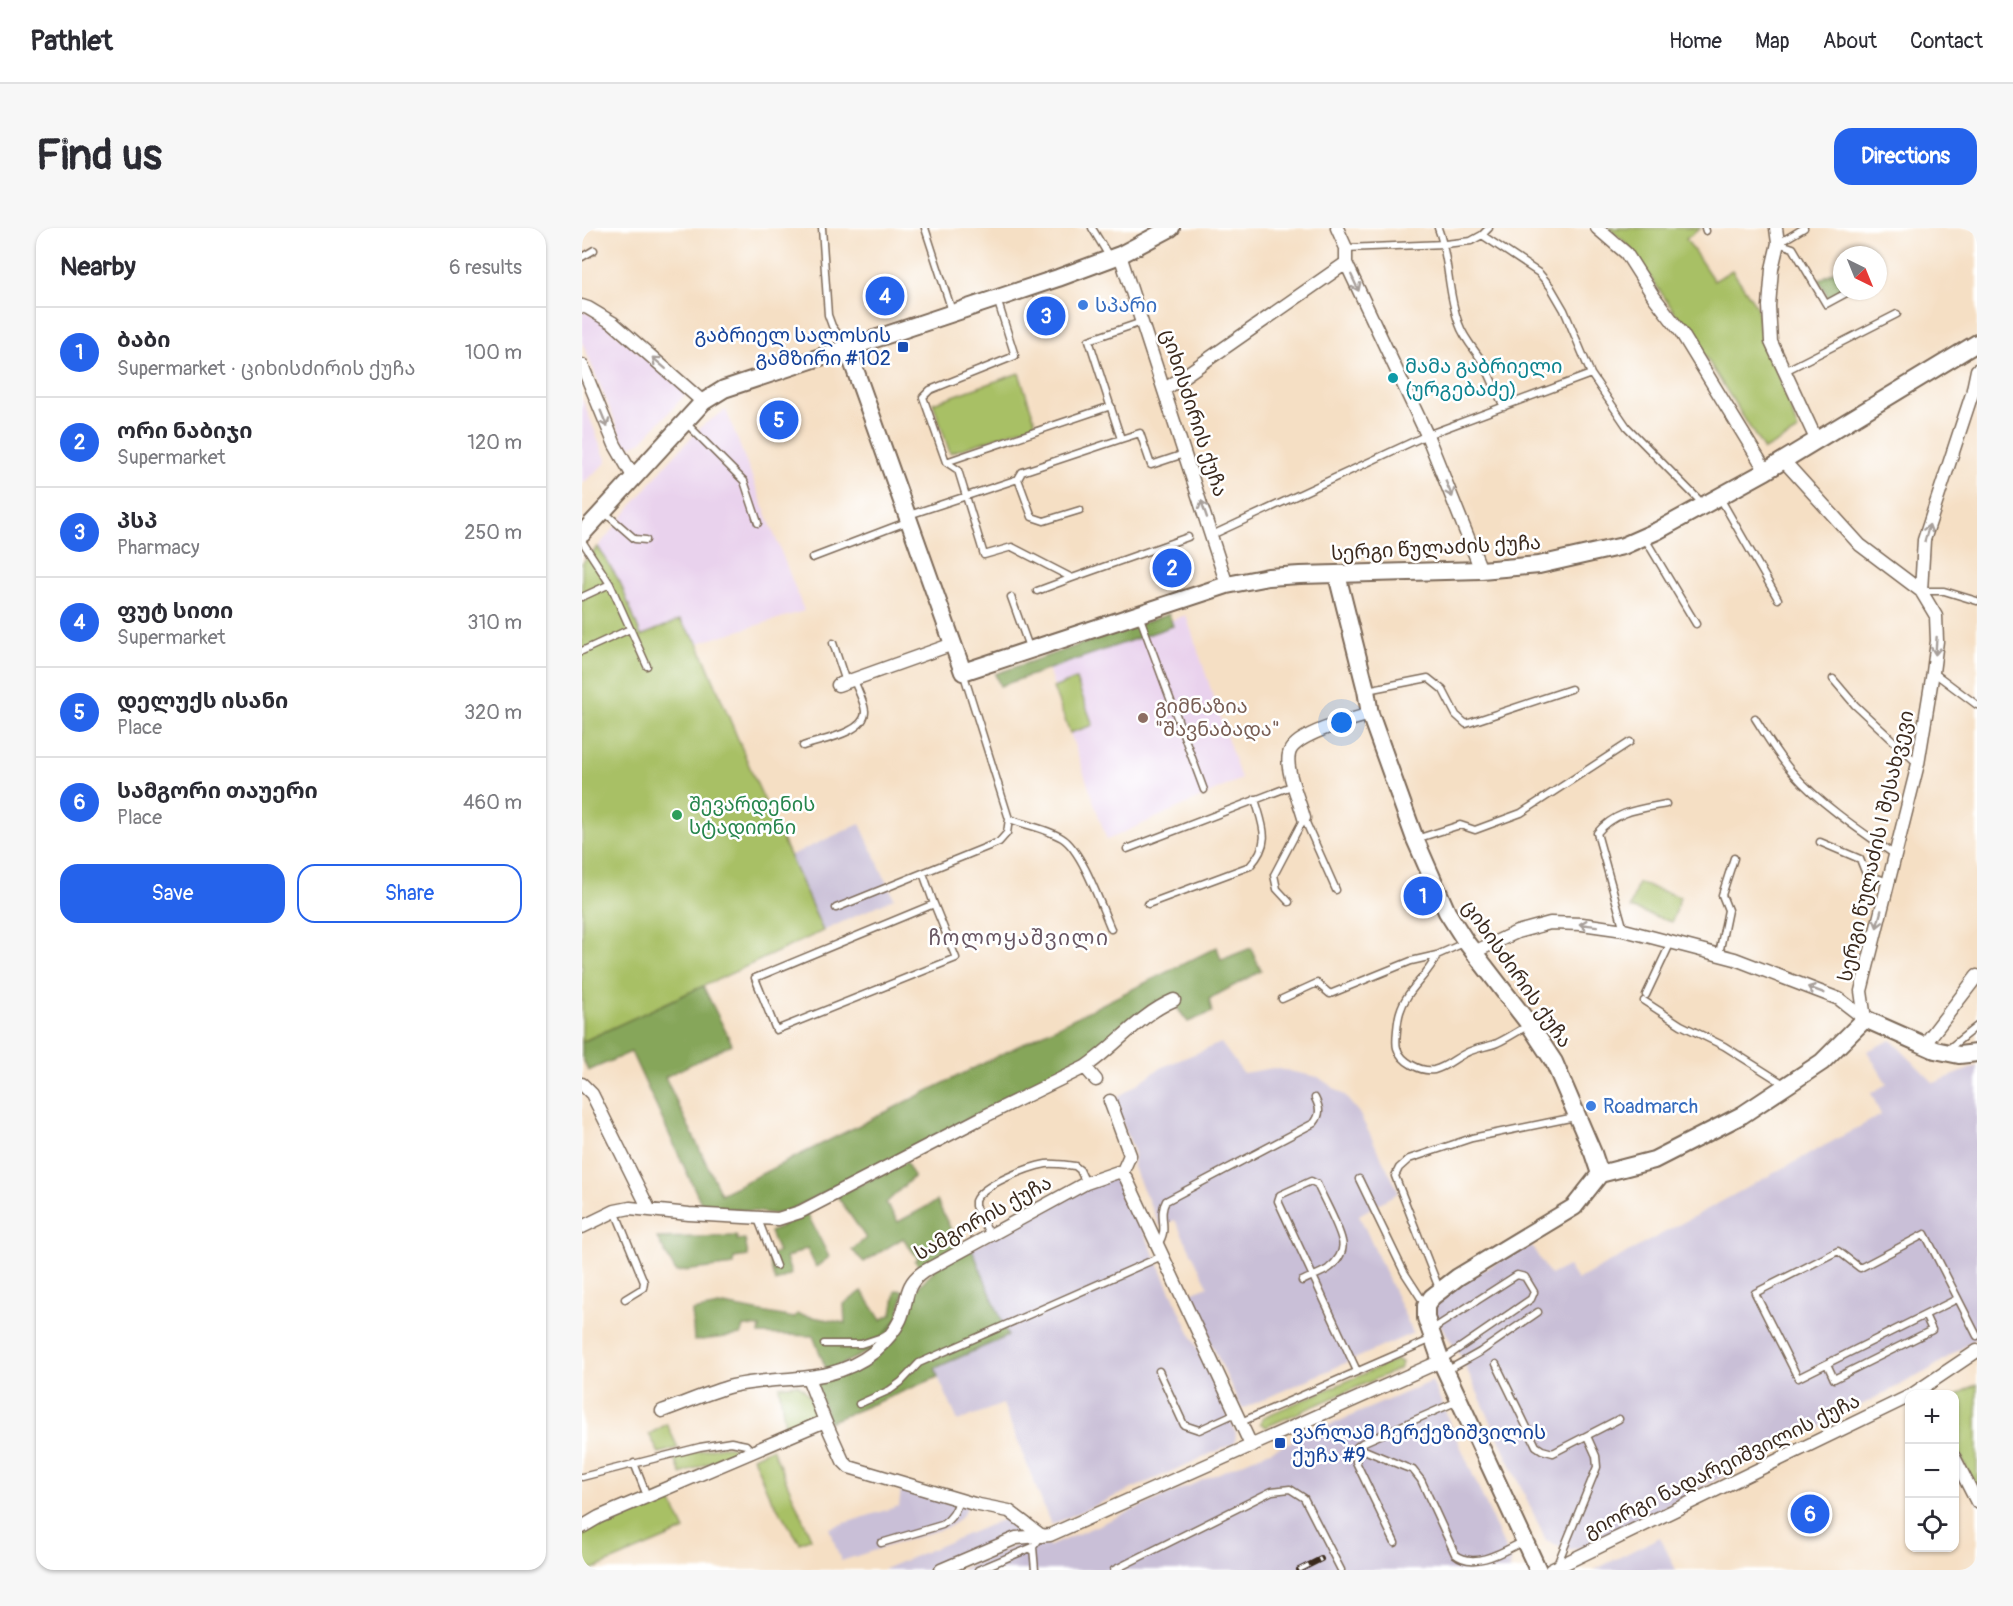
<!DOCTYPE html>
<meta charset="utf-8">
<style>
body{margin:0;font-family:Pangolin,"Noto Sans Georgian",sans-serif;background:#f7f7f7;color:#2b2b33}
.controls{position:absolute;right:18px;bottom:18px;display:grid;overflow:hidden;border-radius:12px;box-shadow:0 2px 4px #0004}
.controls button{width:54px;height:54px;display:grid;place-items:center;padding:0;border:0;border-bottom:2px solid #e1e1e2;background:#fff;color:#2b2b33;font:30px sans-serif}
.compass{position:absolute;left:1251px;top:18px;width:54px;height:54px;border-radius:50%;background:#fff;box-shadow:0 2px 4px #0004;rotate:137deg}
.you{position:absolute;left:760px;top:495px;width:21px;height:21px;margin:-15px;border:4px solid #fff;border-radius:50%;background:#1a73e8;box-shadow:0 0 0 9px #1a73e833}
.badge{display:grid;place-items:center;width:39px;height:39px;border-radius:50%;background:#2563eb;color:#fff;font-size:20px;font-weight:700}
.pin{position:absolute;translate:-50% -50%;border:3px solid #fff;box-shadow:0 2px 6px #0006}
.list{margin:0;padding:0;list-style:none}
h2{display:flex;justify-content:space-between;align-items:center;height:78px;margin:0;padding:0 24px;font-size:26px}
h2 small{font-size:20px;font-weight:400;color:#7c7c81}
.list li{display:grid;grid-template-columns:39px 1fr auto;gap:18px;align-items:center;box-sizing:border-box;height:90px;padding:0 24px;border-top:2px solid #e1e1e2}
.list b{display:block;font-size:22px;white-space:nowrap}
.list p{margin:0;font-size:20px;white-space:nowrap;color:#7c7c81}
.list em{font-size:20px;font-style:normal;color:#7c7c81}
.actions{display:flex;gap:12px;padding:18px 24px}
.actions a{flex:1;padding:14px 0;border:2px solid #2563eb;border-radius:18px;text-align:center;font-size:21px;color:#2563eb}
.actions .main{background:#2563eb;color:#fff}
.icon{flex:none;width:33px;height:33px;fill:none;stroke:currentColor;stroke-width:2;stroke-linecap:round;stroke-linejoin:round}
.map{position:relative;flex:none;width:1395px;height:1342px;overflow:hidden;border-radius:18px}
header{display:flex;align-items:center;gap:36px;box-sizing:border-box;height:84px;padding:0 30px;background:#fff;border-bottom:2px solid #e1e1e2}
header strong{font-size:28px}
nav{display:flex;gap:33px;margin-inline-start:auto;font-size:21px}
.intro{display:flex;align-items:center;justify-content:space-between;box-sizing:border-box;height:144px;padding:0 36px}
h1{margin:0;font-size:42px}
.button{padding:15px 27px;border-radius:18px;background:#2563eb;color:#fff;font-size:21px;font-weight:700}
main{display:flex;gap:36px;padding:0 36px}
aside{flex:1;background:#fff;border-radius:18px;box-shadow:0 2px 4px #0004}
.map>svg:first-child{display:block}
</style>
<header>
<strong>Pathlet</strong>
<nav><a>Home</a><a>Map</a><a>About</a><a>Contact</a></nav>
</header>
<div class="intro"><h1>Find us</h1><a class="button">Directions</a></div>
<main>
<aside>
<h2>Nearby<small>6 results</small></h2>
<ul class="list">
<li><span class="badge">1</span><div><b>ბაბი</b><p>Supermarket · ციხისძირის ქუჩა</p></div><em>100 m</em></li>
<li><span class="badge">2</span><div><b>ორი ნაბიჯი</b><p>Supermarket</p></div><em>120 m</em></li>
<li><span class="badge">3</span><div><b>პსპ</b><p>Pharmacy</p></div><em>250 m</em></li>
<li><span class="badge">4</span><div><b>ფუტ სითი</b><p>Supermarket</p></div><em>310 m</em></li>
<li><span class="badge">5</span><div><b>დელუქს ისანი</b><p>Place</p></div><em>320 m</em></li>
<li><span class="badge">6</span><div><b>სამგორი თაუერი</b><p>Place</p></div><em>460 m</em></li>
</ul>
<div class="actions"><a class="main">Save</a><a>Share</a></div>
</aside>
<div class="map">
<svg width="1395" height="1342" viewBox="0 0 1395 1342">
<rect width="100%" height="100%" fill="#fff"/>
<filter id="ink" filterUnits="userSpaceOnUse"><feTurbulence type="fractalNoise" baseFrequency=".0167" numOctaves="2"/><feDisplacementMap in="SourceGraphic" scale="12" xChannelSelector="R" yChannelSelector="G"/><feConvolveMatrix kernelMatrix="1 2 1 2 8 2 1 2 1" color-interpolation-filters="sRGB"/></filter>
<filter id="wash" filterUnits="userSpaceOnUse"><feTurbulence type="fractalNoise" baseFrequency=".008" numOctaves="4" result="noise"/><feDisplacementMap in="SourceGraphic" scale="24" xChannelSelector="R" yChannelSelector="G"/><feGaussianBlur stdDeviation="1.35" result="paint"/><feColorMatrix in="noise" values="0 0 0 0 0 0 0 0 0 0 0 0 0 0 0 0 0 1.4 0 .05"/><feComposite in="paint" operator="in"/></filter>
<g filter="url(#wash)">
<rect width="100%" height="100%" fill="#f5dfc4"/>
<path fill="#e9d2ed" d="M0,83L16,90L105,165L60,213L49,218L42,215L0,114Z
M0,170L25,234L0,256Z
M144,182L222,383L116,415L98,392L59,408L38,354L16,319L86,234L121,197Z
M604,387L659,551L525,612L465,438Z"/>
<path fill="#c9bfd7" d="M278,596L312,670L241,703L207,628Z
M1309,812L1352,855L1395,838V1110L1345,1143L1011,1316L987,1322L964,1313L879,1129L852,1087V1074L856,1066L949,1017L968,1047L986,1038L995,1052L1299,887L1289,865L1305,856L1285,823Z
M639,815L661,845L692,840L736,849L762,867L777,885L817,964L777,987L831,1105L660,1181L606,1066L626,1058L593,992L578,998L551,939L552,923L531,873L578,840Z
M536,948L654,1205L653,1215L469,1297L421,1176L376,1193L352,1140L426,1108L390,1021L504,958Z
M850,1153L929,1334L928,1342H378L439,1315L468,1318Z
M319,1262L386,1278L380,1288L369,1298L259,1333L247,1300L317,1278Z
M424,1290L433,1294L437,1300V1305L347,1342H300Z
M1078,1309L1094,1342H1012Z"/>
<path fill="#a8c065" stroke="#727542" stroke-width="1.5" d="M1026,0H1119L1104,11L1132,53L1150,42L1175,79L1177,100L1199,154L1216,203L1182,222L1125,131L1069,50L1044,15Z
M437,145L454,196L368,225L351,175Z
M16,319L38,354L59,408L98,392L116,415L171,547L241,703L0,814V335Z
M494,451L511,497L488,505L471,460Z
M1056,655L1098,669L1090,694L1048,680Z
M814,1132L820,1134L819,1138L817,1141L684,1199L678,1195L681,1189Z
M215,1156C224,1161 231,1173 234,1182L230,1191L204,1205L197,1158Z
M1395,1156V1262L1373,1216V1168Z
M85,1196L96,1220L77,1225L67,1206Z
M140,1218L154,1220L155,1224L99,1246L92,1229Z
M190,1220L229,1310L218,1315L186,1265L171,1229Z
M85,1265L103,1302L9,1342H0V1307L17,1293Z"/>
<path fill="#86a65a" stroke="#60683c" stroke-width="1.5" d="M1260,39V63H1262L1247,71L1237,52Z
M587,386L591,398L418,458L413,446Z
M635,719L639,732L669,720L679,743L627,771L630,784L606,794L588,771L568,778L503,831L208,982L193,986L120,977L49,824L6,843L0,828V814L121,758L150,816L83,849L139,966Z
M324,934L332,948L304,975L316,994L355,973L378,1020L340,1041L333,1033L336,1031L321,1010L282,1034L270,1022L284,1010L255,968Z
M225,985L247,1029L234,1039L225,1020L204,1030L209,1046L193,1054L186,1028L196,1024L188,1004Z
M155,1008V1012L163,1011L166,1028L152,1030V1037L94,1044L75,1010Z
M390,1021L426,1108L353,1140L356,1149L247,1194L234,1154L275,1140L326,1077L338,1057L354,1040Z
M314,1062L322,1063L316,1091L288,1123L245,1143L231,1108L177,1106L178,1099L161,1098L159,1107L112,1113L110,1083L142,1077L212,1090L215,1086L263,1095L262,1076L280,1063L299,1092L310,1086Z"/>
</g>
<g filter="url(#ink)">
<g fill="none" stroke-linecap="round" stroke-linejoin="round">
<g stroke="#7c6958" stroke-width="9">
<path id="lane" d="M240,0L246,87L250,98L264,117
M343,0L370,83
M510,0L528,30
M856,0C868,31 865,65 877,96C882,111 894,123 902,136C909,150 915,165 922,179
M1123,0L1124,3
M1394,0L1395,1
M900,7L957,45L968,58L982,82L1009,146L1045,199L1120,275
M1196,15L1211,20L1244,76L1268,63
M1197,15L1222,0
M764,20L863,16L889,13L900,7L907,0
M0,29L12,22
M415,71L433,128L348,162L341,169L364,234L376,242L402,327L430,319L490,350L606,309
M560,94L507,112L539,211L558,205L569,237L602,226
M1203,143L1315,86
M104,195L162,253L176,295
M364,234L529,178
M436,251L440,244L539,211
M1138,270L1196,371
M21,283L53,311L64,312
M327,287L436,251L450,289L462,293L498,282
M630,307L845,207L1009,146
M1062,309L1114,396
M0,313L28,356L0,369
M230,330L327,293
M28,356L65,438
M455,363L490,350
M1340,363H1362L1395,373
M429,369L448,422
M557,387L622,562
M251,415L264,454
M0,423L48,401
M1351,444L1395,477
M1251,451L1273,477L1335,535
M785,462L846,450L861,462L874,487L884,496L989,461
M1173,490C1185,509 1196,528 1211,545C1237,575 1280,604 1313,627
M221,518C238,512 284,505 283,483C282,473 275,461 272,452
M722,590L754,662
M427,591C444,597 465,601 480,610C500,622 519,678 529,701
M834,611L878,597L893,602L939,585L1048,514
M1238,614L1278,631L1284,646L1306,654
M545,621L712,557
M341,645L352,676
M707,674L695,661L692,647L722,590
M352,676L374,730L194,802L173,750Z
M566,676L668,638C690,614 681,599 673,571
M254,680L417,614L425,605L427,591L381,444
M1042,702L1015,605C1033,583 1058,581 1084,576
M1137,726L1146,682L1140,667L1152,630
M855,727C846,748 824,762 818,784C816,790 813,814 815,820C819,834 839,844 852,842C865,839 873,830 884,825C893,820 905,819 915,815C926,810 936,803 947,797
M1064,767L1089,714
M700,771L735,755L748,766L829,733L855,727L884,714
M1062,773L1099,797L1142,818L1202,856
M1365,822L1395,798
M777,951L822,1044L842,1075
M33,983L62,1054L61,1060L43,1071
M176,991L194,1038
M408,1007L393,978V973C399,957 447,939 464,936C473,935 484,937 493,938L498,942L504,955
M576,1016C588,1000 575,989 584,973L732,895C739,886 738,880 733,870
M720,1053C728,1049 738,1046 746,1041C754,1035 763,1024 760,1013C757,998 742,972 735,956L729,953L698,967L696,973L775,1143
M858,1063L813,948L817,940L827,931L890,910L993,889
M1375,1071L1216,1150L1173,1065L1256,1023L1278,1040L1343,1006L1395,1108
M849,1102L935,1047L943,1049L952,1064L949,1071L860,1132
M242,1116H279L303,1108
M914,1136L954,1218L960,1222L971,1225L1037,1191
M1245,1136L1252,1151L1350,1102L1343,1087
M866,1142L898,1124L956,1084
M577,1143L602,1197L617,1202L654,1185
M277,1176L308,1162L319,1154L337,1135L580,1028
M659,1194L850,1111
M775,1219L823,1239L831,1242L839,1252L873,1326C892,1342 922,1323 942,1313
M52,1235L65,1268
M0,1249L118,1219L149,1214L164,1217L170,1223
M299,1315L360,1297C370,1290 374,1283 377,1272
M813,1315L774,1234L775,1219L780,1215L876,1173
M451,1319L453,1342
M975,1337L1015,1239L1014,1228L1005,1208
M396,1342L451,1319L458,1310
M532,1342L690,1263L708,1261L722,1270L759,1342"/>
</g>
<g stroke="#7c6958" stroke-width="15">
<path id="street" d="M755,0L764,20V35L845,207L899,342
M1015,0L1044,25L1072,69L1099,104L1184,243
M1194,0L1196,15L1190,41L1187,78L1189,114L1234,211
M538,27L645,357
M0,78L6,80L31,95L121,174
M0,137L33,217L52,250
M582,162L764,35
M1201,232L1278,317L1339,363
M256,457L371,416
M722,590C718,574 703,542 707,526C711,506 769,492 788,486
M892,724L935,704L968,695L1000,696L1042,702L1153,731L1257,771L1283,791
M1283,791L1279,763L1336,536L1351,444L1355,413L1354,388L1339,363L1342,312L1390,166L1395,142
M1342,817L1395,748
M503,839L514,852
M0,856L10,866L67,981
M528,873L548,927L540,945
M0,999L33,983L48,980L107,986L196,991L218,984L399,890L503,839C534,818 557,787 592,772
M226,1150L243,1193
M1331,1166L1395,1123
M80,1183C103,1175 127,1164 150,1158C200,1146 247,1159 292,1124C302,1115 312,1105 318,1092C327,1072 321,1058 341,1044L504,955L536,944L540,945L544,950L669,1217
M1372,1229L1395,1274
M0,1299L17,1289L243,1193L261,1233L267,1239L392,1276L427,1283L460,1308
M359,1342L434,1310L468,1307L859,1133
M969,1342L1328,1168"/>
</g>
<g stroke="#7c6958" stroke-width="20">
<path id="secondary" d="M265,119L381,444L645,357L686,349L718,347L899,342L957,337L1041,318L1075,303L1184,243L1395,115
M0,306L121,174L142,161L476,50L538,27L589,0
M755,347L784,462L788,486L833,611L865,684L884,714L947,796L972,834L1011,925L1018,946
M1018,946L1072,932L1160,887L1240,834L1283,791L1353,822L1377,827L1395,825
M956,1342L859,1133L844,1090V1078L850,1069L876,1049L992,979L1018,946"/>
</g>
<use href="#lane" stroke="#fff" stroke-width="6"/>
<use href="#street" stroke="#fff" stroke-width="12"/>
<use href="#secondary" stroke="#fff" stroke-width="16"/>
<g stroke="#3b2a1e" stroke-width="6">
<path id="rail" d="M717,1342L739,1331"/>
</g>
<use href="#rail" stroke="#fff" stroke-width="4" stroke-dasharray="11" stroke-linecap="butt"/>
</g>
<defs><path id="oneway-shaft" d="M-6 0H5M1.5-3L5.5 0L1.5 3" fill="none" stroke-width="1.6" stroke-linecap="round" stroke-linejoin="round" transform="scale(1.5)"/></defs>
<g stroke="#a79f9a">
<use href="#oneway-shaft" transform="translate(773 55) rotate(65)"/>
<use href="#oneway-shaft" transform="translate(77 135) rotate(-139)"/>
<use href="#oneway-shaft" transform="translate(22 191) rotate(68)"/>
<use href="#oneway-shaft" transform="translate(867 261) rotate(67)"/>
<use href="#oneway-shaft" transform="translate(622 281) rotate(-109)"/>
<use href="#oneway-shaft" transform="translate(1345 305) rotate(-74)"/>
<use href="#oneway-shaft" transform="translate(1354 418) rotate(94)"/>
<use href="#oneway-shaft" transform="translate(1297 691) rotate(105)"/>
<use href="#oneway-shaft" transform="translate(1006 697) rotate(-173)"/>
<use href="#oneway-shaft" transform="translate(1234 762) rotate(-159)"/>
</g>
</g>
<g fill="#3f7fe0" stroke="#fff" stroke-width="2">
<circle cx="501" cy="77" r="6"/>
<circle cx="1009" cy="878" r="6"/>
</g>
<g fill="#1a4fb4" stroke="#fff" stroke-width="2">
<rect x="315" y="113" width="12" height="12" rx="3"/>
<rect x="692" y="1209" width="12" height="12" rx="3"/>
</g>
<circle fill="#0f9aa8" stroke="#fff" stroke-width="2" cx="811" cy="150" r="6"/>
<circle fill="#8d6e63" stroke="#fff" stroke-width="2" cx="561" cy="490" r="6"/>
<circle fill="#2e9e5b" stroke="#fff" stroke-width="2" cx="95" cy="587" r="6"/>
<g text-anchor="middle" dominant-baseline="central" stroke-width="5" stroke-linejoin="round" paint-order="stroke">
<g font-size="20" fill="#366cbe" stroke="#fff" text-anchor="start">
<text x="513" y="77">სპარი</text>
<text x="1021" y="878">Roadmarch</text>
</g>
<g font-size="20" fill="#164399" stroke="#fff" text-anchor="end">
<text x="309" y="107">გაბრიელ სალოსის<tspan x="309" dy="23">გამზირი #102</tspan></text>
<text x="710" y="1204" text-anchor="start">ვარლამ ჩერქეზიშვილის<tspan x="710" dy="23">ქუჩა #9</tspan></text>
</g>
<g font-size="20" fill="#0d838f" stroke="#fff" text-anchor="start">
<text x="823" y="138">მამა გაბრიელი<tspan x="823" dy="23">(ურგებაძე)</tspan></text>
</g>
<g font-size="20" fill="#3b2a1e" stroke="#fff">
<text transform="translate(612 185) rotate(72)">ციხისძირის ქუჩა</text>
<text transform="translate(854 320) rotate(-3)">სერგი წულაძის ქუჩა</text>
<text transform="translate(1294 618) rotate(-77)">სერგი წულაძის I შესახვევი</text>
<text transform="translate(935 746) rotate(55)">ციხისძირის ქუჩა</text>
<text transform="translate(401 990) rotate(-29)">სამგორის ქუჩა</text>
<text transform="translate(1140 1238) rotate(-26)">გიორგი ნადარეიშვილის ქუჩა</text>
</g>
<g font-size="20" fill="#785e54" stroke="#fff" text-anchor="start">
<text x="573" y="478">გიმნაზია<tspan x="573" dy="23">"შავნაბადა"</tspan></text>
</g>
<g font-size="20" fill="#27864d" stroke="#fff" text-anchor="start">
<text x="107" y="576">შევარდენის<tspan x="107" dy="23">სტადიონი</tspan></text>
</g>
<g font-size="21" letter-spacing="1.5" fill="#695763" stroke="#fff">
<text x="437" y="710">ჩოლოყაშვილი</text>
</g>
</g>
</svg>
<div class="controls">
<button>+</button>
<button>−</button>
<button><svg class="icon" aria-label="locate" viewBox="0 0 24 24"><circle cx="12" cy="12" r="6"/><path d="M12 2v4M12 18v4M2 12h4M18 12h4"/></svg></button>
</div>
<svg class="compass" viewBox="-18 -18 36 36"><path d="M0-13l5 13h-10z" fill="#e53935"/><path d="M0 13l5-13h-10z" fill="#7c7c81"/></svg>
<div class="you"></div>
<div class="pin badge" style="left:841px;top:668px">1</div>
<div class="pin badge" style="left:590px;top:340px">2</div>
<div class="pin badge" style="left:464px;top:88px">3</div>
<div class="pin badge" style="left:303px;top:68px">4</div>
<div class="pin badge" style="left:197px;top:192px">5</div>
<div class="pin badge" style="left:1228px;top:1286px">6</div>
</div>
</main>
